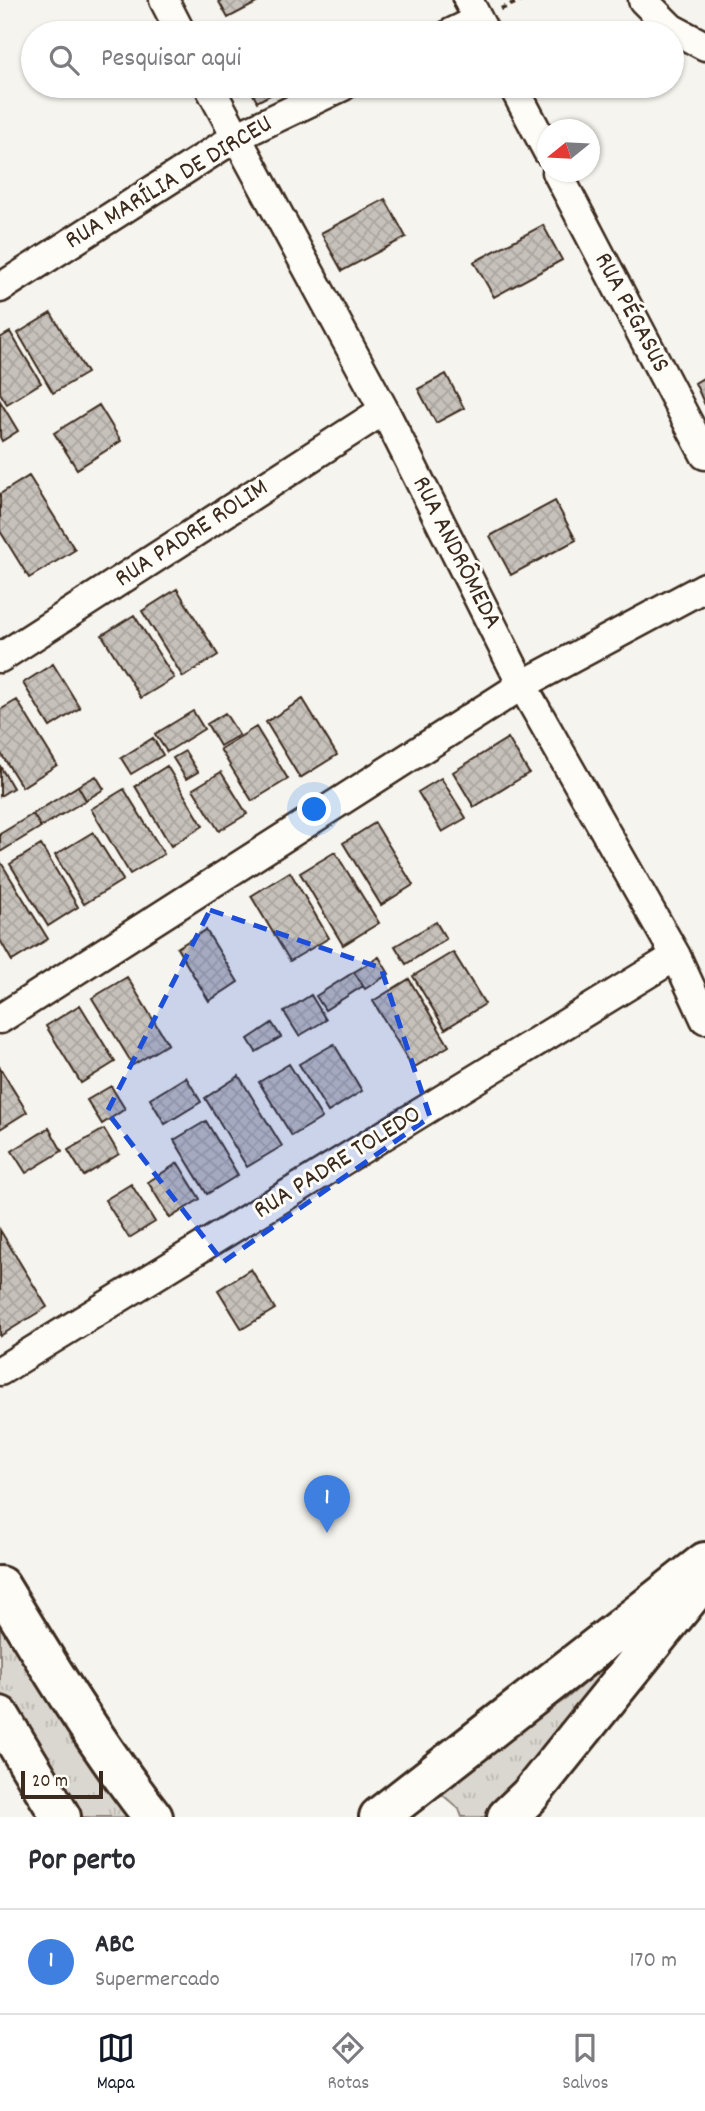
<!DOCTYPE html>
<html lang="pt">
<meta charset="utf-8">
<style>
body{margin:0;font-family:Dekko,sans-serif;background:#f2f2f3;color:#2b2b33}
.compass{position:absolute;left:537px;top:119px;width:63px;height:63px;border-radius:50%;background:#fff;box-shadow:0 2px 5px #0004;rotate:252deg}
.scale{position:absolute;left:21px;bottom:18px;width:82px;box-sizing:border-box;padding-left:7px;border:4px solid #3b2a1e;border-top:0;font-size:19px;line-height:24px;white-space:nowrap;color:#3b2a1e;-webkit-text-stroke:5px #fdfcf7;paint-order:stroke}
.you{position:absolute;left:315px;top:810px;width:24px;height:24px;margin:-18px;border:5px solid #fff;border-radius:50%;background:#1a73e8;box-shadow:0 0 0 10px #1a73e833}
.badge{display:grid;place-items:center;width:46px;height:46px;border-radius:50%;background:#111827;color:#fff;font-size:23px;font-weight:700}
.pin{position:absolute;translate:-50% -58px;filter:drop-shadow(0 2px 4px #0008)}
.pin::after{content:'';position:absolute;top:37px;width:24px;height:21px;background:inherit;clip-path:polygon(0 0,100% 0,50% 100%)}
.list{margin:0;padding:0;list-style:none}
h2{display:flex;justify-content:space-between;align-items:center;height:91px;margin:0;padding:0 28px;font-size:30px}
h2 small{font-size:23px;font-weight:400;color:#7c7c81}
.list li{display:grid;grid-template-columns:46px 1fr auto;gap:21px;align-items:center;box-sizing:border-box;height:105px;padding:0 28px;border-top:2px solid #e1e1e2}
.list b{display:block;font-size:26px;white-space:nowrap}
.list p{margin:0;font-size:23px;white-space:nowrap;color:#7c7c81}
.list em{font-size:23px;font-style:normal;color:#7c7c81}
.icon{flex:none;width:38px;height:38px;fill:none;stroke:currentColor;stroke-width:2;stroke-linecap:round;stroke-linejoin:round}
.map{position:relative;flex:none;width:705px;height:1817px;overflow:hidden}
.search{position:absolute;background:#fff;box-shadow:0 2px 5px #0004;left:21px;right:21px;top:21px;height:77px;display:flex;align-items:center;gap:18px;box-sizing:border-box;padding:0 24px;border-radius:38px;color:#7c7c81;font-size:26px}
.sheet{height:196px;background:#fff}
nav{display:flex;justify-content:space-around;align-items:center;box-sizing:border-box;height:98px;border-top:2px solid #e1e1e2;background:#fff;font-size:19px;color:#7c7c81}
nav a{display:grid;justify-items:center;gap:4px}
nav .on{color:#111827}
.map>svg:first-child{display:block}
</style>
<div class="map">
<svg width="705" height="1817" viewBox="0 0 705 1817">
<defs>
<pattern id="grass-tufts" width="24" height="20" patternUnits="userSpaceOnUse" patternTransform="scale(1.75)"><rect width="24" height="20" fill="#dad6d0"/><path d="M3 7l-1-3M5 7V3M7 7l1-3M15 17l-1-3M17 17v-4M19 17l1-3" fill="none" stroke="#bcb8b2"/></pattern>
<pattern id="building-cross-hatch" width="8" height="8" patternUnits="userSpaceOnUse" patternTransform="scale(1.75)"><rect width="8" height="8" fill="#c7c1bb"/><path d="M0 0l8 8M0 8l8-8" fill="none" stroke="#aca6a0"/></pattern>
</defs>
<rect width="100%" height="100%" fill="#f5f4ee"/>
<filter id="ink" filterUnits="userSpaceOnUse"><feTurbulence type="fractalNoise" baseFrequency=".0143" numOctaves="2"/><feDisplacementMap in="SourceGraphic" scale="14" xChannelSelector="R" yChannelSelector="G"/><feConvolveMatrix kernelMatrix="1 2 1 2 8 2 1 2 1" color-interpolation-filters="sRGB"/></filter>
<g filter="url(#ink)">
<path fill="url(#grass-tufts)" stroke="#8a8077" stroke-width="2" d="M694,1589L492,1817H462L459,1809L437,1790L482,1752L566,1699Z
M0,1600L153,1817H78L0,1692Z"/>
<path fill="url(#building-cross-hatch)" stroke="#3b2a1e" stroke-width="2" d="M218,0H262L228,18Z
M249,86H287L257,102Z
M385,199L406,237L342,271L321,233Z
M543,225L562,260L494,297L474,262Z
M51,313L87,373L53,393L18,333Z
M10,332L41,383L7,404L0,393V338Z
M446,374L464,408L436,423L418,389Z
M705,377V405L695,383Z
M0,401L18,431L2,441L0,437Z
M99,405L121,441L77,469L54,433Z
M29,476L75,550L29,578L0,531V494Z
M555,501L576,540L511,575L490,536Z
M177,589L218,655L183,677L142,611Z
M134,615L174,678L141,698L102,635Z
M53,664L80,708L50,727L23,683Z
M303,699L337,755L300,778L266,722Z
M17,700L57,765L22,787L0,752V710Z
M193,711L204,729L167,752L155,734Z
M225,713L239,735L220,746L207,724Z
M256,727L288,779L252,801L220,749Z
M153,738L163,755L131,774L121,758Z
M508,738L529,773L474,807L453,772Z
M185,751L198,772L186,779L173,758Z
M0,766L13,788L0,796Z
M167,766L203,826L171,846L135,786Z
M221,772L247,814L219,831L193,789Z
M96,776L104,789L86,800L78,786Z
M441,778L466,818L442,832L418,792Z
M78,786L86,800L41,827L33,814Z
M124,789L164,854L130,874L91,809Z
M33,814L41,827L0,852V834Z
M375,823L413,885L381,905L343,843Z
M93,832L123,880L84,904L55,855Z
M41,845L78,907L48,926L10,864Z
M335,852L379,923L343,945L300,873Z
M0,861L48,939L12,961L0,940Z
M290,872L329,938L290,961L251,896Z
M436,922L446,939L406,964L395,946Z
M206,930L238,982L209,1001L177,948Z
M453,952L485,1004L445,1029L413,976Z
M379,957L389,974L365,989L354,972Z
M354,972L363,986L325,1010L316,996Z
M127,977L168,1044L133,1065L92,998Z
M409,979L449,1046L413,1068L373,1001Z
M311,995L326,1020L299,1036L284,1012Z
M80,1005L115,1062L81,1083L46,1026Z
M272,1023L281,1037L256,1052L248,1039Z
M334,1044L362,1091L328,1112L299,1064Z
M289,1064L322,1118L292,1136L259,1082Z
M0,1068L27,1112L0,1129Z
M239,1076L282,1146L247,1167L205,1098Z
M186,1077L201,1102L165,1124L150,1099Z
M111,1086L125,1109L102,1124L87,1100Z
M206,1121L238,1175L207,1194L174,1140Z
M49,1128L62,1151L26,1173L12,1151Z
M104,1129L119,1154L84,1176L68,1150Z
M178,1163L200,1199L170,1218L148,1182Z
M131,1184L155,1222L129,1238L105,1200Z
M0,1230L47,1307L0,1336Z
M251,1269L275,1309L242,1329L218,1290Z"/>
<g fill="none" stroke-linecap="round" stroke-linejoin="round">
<g stroke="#3b2a1e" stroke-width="33">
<path id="street" d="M164,0L181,33
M468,0L485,33
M643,0L671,28L705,46
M451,33L478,20
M209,86L384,410L522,685L676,956L705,1019
M513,86L548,152
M557,172L705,455
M0,288L236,137L343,86
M0,658L384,410
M0,1019L522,685L705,587
M0,1371L676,956"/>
</g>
<g stroke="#3b2a1e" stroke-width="44">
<path id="secondary" d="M0,1586C48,1665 96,1744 153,1817
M0,1716L61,1817"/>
</g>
<g stroke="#3b2a1e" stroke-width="44">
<path id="primary" d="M379,1817L705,1562
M507,1817L529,1796L700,1584"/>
</g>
<path stroke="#3b2a1e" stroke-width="4.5" stroke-dasharray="5 5" stroke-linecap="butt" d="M501,9L521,0"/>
<use href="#street" stroke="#fdfcf7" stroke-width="28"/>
<use href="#secondary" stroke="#fdfcf7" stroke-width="38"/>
<use href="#primary" stroke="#fdfcf7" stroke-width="38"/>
</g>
</g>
<path fill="#1d4ed8" fill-opacity="0.2" stroke="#1d4ed8" stroke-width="5" stroke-dasharray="14 9" stroke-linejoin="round" d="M210,910L381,968L430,1117L223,1262L107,1112Z"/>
<g text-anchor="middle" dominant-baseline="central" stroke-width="6" stroke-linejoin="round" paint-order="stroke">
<g font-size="26" fill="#3b2a1e" stroke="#fdfcf7">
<text transform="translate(169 183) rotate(-31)">RUA MARÍLIA DE DIRCEU</text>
<text transform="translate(631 313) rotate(62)">RUA PÉGASUS</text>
<text transform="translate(192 534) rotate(-33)">RUA PADRE ROLIM</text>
<text transform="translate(456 553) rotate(63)">RUA ANDRÔMEDA</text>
<text transform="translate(338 1163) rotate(-32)">RUA PADRE TOLEDO</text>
</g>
</g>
</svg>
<svg class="compass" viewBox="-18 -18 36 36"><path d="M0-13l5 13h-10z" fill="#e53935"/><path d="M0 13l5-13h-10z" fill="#7c7c81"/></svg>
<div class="scale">20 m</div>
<div class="you"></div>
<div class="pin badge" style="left:327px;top:1533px;background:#3f7fe0">1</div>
<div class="search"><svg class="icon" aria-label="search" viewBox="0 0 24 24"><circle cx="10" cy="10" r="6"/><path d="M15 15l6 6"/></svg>Pesquisar aqui</div>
</div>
<section class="sheet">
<h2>Por perto<small></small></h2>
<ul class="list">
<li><span class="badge" style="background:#3f7fe0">1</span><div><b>ABC</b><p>Supermercado</p></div><em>170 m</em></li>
</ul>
</section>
<nav>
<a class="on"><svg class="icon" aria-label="map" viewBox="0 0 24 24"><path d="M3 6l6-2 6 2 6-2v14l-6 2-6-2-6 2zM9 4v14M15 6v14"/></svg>Mapa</a>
<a><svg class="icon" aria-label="directions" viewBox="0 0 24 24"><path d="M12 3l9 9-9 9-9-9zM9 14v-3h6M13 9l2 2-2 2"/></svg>Rotas</a>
<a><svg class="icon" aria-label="saved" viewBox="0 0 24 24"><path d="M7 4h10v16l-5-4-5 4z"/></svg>Salvos</a>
</nav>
